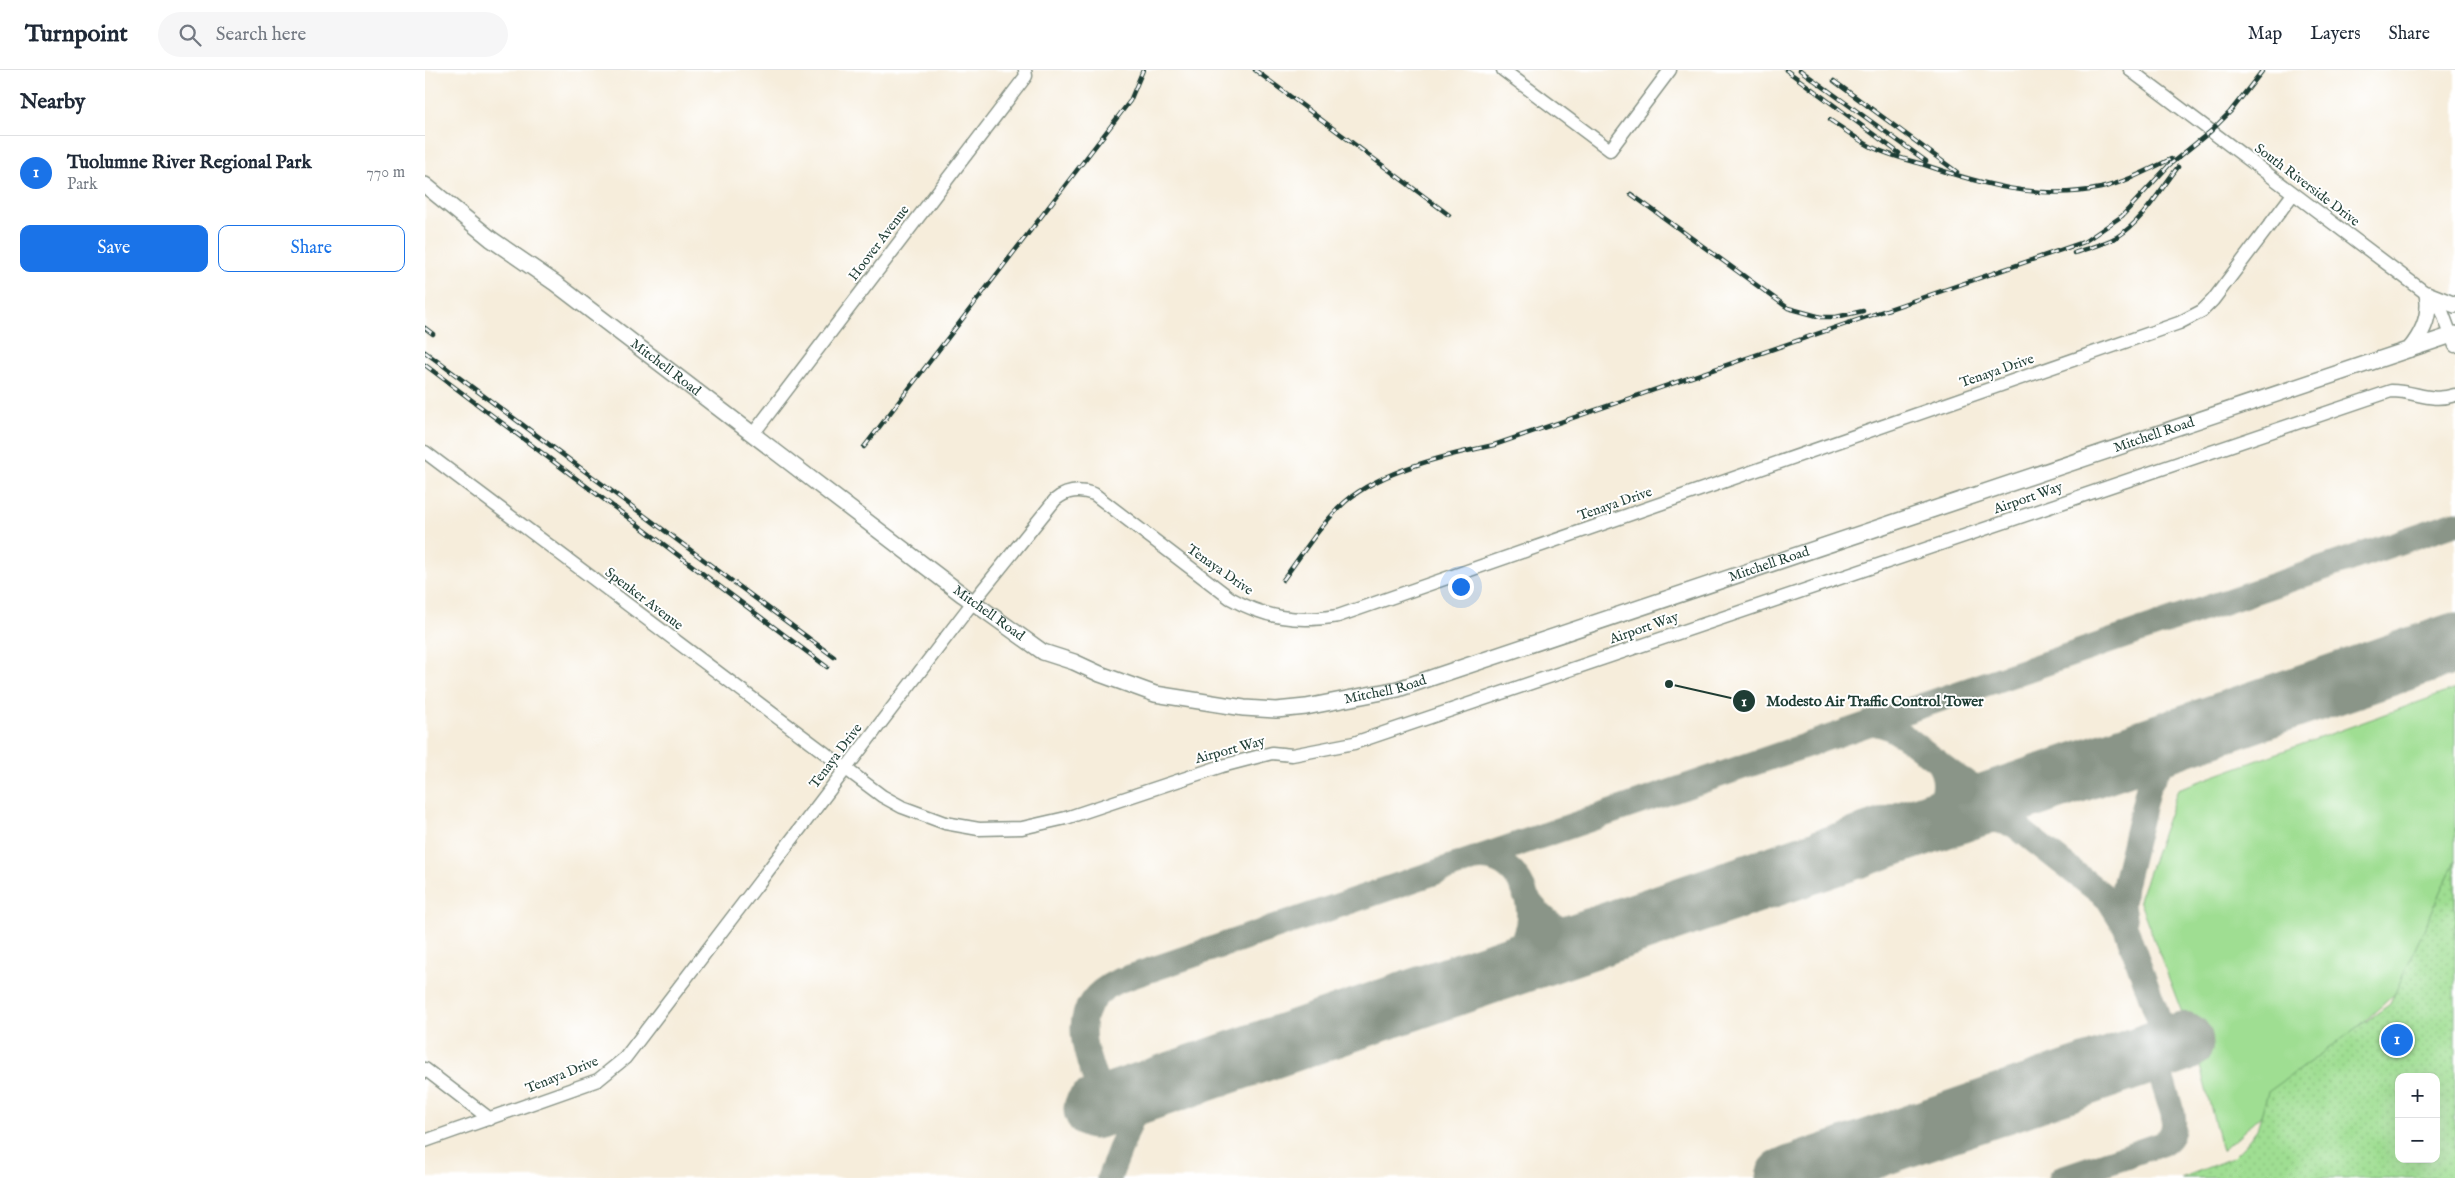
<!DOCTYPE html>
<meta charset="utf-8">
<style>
body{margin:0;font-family:"IM FELL English",serif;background:#f6f6f7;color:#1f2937}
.controls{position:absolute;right:15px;bottom:15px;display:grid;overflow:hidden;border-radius:10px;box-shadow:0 5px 20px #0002}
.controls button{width:45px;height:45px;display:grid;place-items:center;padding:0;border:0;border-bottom:1px solid #e0e1e3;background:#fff;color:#1f2937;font:25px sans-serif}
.you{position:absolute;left:1035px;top:516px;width:18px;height:18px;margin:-12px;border:4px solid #fff;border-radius:50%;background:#1a73e8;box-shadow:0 0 0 8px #1a73e833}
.badge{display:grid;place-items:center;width:32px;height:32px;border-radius:50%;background:#1a73e8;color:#fff;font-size:16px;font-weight:700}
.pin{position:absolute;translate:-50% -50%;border:2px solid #fff;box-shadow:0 1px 5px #0006}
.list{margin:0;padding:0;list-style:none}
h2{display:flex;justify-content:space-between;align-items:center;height:65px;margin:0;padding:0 20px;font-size:21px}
h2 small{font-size:16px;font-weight:400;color:#747a83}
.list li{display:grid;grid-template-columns:32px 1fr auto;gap:15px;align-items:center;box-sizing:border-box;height:75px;padding:0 20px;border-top:1px solid #e0e1e3}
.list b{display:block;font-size:19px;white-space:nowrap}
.list p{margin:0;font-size:16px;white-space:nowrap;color:#747a83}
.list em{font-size:16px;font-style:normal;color:#747a83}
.actions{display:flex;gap:10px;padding:15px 20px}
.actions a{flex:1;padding:11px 0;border:1px solid #1a73e8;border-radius:10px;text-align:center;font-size:18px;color:#1a73e8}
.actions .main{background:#1a73e8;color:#fff}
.icon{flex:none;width:28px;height:28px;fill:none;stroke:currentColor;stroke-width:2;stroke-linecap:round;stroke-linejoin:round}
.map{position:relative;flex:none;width:2030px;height:1108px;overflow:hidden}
header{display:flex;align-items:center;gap:30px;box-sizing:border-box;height:70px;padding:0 25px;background:#fff;border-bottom:1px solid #e0e1e3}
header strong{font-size:24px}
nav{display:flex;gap:28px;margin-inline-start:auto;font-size:18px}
.search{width:350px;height:45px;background:#f6f6f7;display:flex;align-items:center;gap:12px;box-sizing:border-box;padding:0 18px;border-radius:28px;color:#747a83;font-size:19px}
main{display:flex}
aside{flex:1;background:#fff}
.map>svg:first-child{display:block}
</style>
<header>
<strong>Turnpoint</strong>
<div class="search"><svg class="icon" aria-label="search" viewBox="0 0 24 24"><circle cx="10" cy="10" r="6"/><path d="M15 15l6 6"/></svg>Search here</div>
<nav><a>Map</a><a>Layers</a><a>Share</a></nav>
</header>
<main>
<aside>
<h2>Nearby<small></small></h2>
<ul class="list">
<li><span class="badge">1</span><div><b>Tuolumne River Regional Park</b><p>Park</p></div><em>770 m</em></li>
</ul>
<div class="actions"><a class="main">Save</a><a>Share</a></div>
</aside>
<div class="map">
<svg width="2030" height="1108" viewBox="0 0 2030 1108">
<defs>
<pattern id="park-dots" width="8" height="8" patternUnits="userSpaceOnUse" patternTransform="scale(1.25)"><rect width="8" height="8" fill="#9fde92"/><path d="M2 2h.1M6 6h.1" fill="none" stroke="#88bf7e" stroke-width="1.8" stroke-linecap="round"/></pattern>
</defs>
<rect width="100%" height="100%" fill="#fff"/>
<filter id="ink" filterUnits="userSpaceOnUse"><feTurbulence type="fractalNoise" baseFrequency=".02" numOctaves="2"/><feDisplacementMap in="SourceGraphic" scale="10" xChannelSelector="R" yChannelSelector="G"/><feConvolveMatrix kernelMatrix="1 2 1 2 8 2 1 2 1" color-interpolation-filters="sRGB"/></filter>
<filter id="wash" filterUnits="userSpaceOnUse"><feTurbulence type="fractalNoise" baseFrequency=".0096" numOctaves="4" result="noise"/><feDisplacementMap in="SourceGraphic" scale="20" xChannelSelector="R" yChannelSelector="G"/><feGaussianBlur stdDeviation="1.12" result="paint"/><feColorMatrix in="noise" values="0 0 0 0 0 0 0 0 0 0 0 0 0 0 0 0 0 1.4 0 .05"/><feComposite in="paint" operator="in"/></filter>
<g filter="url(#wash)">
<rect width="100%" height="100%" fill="#f6eddb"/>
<path fill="#9fde92" stroke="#5f8e63" d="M2030,619V869L1797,1081L1770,977L1714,830L1753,719Z"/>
<path fill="url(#park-dots)" stroke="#5f8e63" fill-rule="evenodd" d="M2030,791V1108H1756L1807,1088L1819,1076L1832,1059L1843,1022L1965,934ZM1974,1007H2011V1089H1974Z"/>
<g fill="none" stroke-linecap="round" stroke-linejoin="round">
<path stroke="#8a9588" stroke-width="25" d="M1445,653C1462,654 1473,662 1487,672C1525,700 1550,732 1602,720
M1521,748L1554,746L1589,755L1683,829L1700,856L1744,977
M1493,757C1518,746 1528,711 1511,690
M1050,789C1090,784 1113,830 1100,865C1095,881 1081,893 1067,902
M1100,825C1117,852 1145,872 1177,865
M1700,854L1697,836L1699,816L1723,717L1734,697L1745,684L1777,660
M680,1035C664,989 634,939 693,911L2030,453
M684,1108L717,1022
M1636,1108L1736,1074C1748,1068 1750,1057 1748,1044L1728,982"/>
<path stroke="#8a9588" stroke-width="61" d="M669,1039L2030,573
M1361,1108L1758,972"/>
</g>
</g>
<g filter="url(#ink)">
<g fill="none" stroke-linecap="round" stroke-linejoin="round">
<g stroke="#8a9588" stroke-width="15">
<path id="minor" d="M1078,0L1185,80L1245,0
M1705,0L2002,224L2017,241L2030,276
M328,364L601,6L600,0
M0,382L457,726L477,737L520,753L554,759L597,758L641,748L797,696L847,683L867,685L929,673L1966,321C1991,321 2005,333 2030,325
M0,999L65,1049
M0,1071L173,1010L200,988L548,532L630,430C642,420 654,419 669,424L805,528C840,548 873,553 913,546L1754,253L1777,241L1788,230L1868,124"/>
</g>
<g stroke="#8a9588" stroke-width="18">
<g id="major">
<path id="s1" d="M0,115L66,169L130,213L538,525L618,582L649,592L675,604L730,624L819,638L851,640L881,637L973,619L2030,264"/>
<path d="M1985,279C1998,263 2006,244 2002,224L2030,235"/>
</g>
</g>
<use href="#minor" stroke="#fff" stroke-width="12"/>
<use href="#major" stroke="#fff" stroke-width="15"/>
<g stroke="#1f3d34" stroke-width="4.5">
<path id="rail" d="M830,0L1024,145
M1361,0L1474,83
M1375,0L1501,91
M1409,11L1532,102
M1405,50C1417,58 1430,68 1443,75C1459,84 1479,89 1497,94C1556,114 1613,131 1676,118C1701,112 1723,100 1746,89
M1743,96L1786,61L1805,42L1838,0
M1206,124L1363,238L1396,247H1411L1438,241
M1649,183C1663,178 1679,174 1692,167C1718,151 1735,120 1753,97
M0,258L8,264
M0,282L409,587
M0,295L402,597
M439,377L705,31L718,0
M858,510C877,484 896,454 920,432C957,400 1022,385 1069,375L1659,172L1697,146L1747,92"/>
</g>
<use href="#rail" stroke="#fff" stroke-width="2.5" stroke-dasharray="8" stroke-linecap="butt"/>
</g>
</g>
<g text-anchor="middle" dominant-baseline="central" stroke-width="4" stroke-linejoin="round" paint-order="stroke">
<g font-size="14" fill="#1f3d34" stroke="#fff">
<text transform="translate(1882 115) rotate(37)">South Riverside Drive</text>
<text transform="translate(454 173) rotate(-53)">Hoover Avenue</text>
<text stroke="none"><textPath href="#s1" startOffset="302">Mitchell Road</textPath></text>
<text transform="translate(1572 301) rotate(-19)">Tenaya Drive</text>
<text stroke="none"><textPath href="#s1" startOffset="1938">Mitchell Road</textPath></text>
<text transform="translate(1603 428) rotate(-19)">Airport Way</text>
<text transform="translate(1190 434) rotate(-19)">Tenaya Drive</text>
<text stroke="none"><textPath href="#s1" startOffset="1532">Mitchell Road</textPath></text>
<text transform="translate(795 500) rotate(35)">Tenaya Drive</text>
<text transform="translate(219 529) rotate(37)">Spenker Avenue</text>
<text stroke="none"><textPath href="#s1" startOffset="708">Mitchell Road</textPath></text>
<text transform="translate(1219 558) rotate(-19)">Airport Way</text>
<text stroke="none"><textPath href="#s1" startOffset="1128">Mitchell Road</textPath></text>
<text transform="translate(805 680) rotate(-15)">Airport Way</text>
<text transform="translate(411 686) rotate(-53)">Tenaya Drive</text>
<text transform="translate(137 1005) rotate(-22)">Tenaya Drive</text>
</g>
</g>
<path fill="none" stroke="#1f3d34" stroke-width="2" d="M1244 614L1319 631"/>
<g fill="#1f3d34" stroke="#fff" stroke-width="2">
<circle cx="1244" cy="614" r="5"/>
<circle cx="1319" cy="631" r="12"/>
</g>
<g font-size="15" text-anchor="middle" font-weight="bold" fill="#fff">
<text x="1319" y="636">1</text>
</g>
<g font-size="15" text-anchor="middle" font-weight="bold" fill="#1f3d34" stroke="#fff" stroke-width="4" stroke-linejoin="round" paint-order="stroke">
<text x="1450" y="636">Modesto Air Traffic Control Tower</text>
</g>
</svg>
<div class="controls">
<button>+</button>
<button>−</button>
</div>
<div class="you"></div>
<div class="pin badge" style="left:1972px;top:970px">1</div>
</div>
</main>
